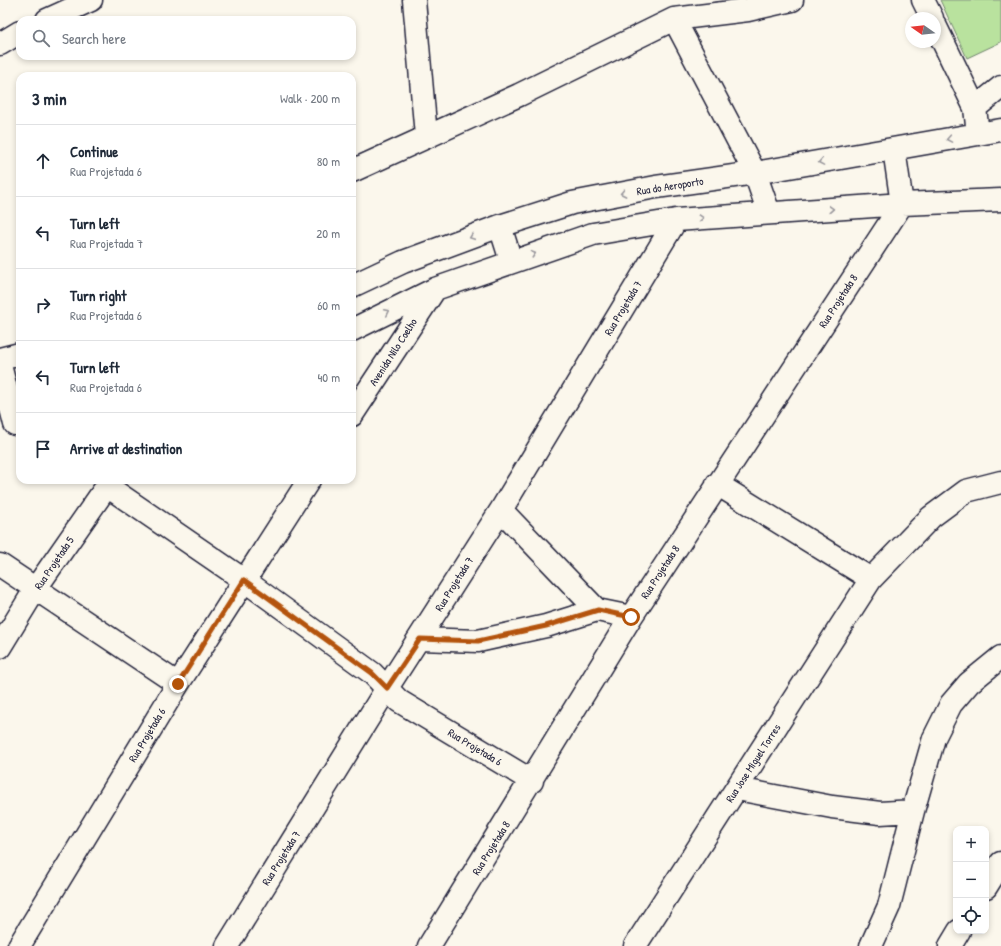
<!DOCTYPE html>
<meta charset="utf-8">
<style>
body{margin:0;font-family:"Patrick Hand",sans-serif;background:#f6f6f7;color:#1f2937}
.controls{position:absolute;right:12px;bottom:12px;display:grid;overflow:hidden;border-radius:8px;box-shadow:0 2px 6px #0003}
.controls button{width:36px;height:36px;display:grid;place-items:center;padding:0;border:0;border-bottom:1px solid #e0e1e3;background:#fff;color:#1f2937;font:20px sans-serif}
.compass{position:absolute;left:905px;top:12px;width:36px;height:36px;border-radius:50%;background:#fff;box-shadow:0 2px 6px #0003;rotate:284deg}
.stop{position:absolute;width:12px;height:12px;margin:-9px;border:3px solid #b45309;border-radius:50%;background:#fff}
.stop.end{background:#b45309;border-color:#fff;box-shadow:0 1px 4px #0008}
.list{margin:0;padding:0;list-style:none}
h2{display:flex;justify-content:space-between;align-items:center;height:52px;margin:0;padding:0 16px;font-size:17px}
h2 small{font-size:13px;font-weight:400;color:#747a83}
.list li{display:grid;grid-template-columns:26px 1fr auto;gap:12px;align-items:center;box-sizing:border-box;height:72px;padding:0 16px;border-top:1px solid #e0e1e3}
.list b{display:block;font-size:15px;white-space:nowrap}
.list p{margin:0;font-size:13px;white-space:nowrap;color:#747a83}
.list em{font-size:13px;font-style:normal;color:#747a83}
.icon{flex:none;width:22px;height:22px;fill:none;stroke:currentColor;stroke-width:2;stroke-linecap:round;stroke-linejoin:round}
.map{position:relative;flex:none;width:1001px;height:946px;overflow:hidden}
.search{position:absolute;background:#fff;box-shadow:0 2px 6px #0003;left:16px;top:16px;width:340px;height:44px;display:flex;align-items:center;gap:10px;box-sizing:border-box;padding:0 14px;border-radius:12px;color:#747a83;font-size:15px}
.panel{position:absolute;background:#fff;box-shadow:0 2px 6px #0003;left:16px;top:72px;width:340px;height:412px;border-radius:12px}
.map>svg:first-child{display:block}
</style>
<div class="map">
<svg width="1001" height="946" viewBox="0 0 1001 946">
<rect width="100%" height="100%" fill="#fbf7ec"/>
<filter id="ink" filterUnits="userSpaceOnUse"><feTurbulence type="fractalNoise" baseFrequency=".025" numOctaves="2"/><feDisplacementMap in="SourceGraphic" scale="8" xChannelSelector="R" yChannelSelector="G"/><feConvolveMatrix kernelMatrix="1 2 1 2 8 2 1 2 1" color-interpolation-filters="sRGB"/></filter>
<g filter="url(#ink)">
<path fill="#b9e29e" stroke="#6e826c" d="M940,0H1001V42L967,58Z"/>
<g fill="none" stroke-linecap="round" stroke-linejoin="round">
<g stroke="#22223b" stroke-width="25">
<path id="minor" d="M414,0L426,136
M923,0L932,18
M674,19L755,173L769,213
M47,20L91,0
M935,25L975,108L978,134
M0,44L20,32
M975,108L1001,87
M352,171L519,95L674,19L748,10L792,0
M500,226L511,261
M352,286L403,262L500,226L572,203L656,187L755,173L1001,130
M352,330L435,289L593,234L676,220L902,204L1001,200
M0,359L20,354
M0,365L15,424
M352,415L435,289
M717,484L871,579L931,517L966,491L1001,482
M107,486L244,580L372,673L399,701L532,781
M501,510L597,610
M0,565L178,684
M420,639L478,641L546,626L597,610L631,617
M0,647L36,588L107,486L108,480
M737,789L832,807L880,813L913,811
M19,946L178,684L309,480
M227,946L387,688L501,510L676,220
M429,946L631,617L902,204L894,149
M635,946L871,579
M871,946L889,906L913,811L934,738L951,704L969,683L1001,657"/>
</g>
<g stroke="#22223b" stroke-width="25">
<path id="highway" d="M986,887L1001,863
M950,946L959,931"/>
</g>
<use href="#minor" stroke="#fbf7ec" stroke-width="22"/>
<use href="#highway" stroke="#fbf7ec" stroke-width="22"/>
</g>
<defs><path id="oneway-chevron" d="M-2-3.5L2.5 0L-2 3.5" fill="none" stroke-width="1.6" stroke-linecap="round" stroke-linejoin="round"/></defs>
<g stroke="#99979c">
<use href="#oneway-chevron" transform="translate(949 139) rotate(170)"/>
<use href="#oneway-chevron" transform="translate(821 162) rotate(170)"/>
<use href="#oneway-chevron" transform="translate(623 193) rotate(169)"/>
<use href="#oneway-chevron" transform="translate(831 209) rotate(-4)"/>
<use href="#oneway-chevron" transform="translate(701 218) rotate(-4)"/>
<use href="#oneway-chevron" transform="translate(472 237) rotate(160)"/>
<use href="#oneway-chevron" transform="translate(533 254) rotate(-18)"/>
<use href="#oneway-chevron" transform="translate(387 312) rotate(-26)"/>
</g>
</g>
<g fill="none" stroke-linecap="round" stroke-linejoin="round" filter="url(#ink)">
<path stroke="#b45309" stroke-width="5" d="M178,684L244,580L372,673L387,688L420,639L478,641L546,626L598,610L631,617"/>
</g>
<g text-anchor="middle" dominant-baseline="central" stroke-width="3" stroke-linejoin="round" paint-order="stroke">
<g font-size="11" fill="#22223b" stroke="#fbf7ec">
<text transform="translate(670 186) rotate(-9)">Rua do Aeroporto</text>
<text transform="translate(838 301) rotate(-57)">Rua Projetada 8</text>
<text transform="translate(623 308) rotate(-59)">Rua Projetada 7</text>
<text transform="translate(393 352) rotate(-57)">Avenida Nilo Coelho</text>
<text transform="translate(54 563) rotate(-56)">Rua Projetada 5</text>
<text transform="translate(660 572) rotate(-57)">Rua Projetada 8</text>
<text transform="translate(454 584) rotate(-58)">Rua Projetada 7</text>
<text transform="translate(147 735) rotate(-59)">Rua Projetada 6</text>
<text transform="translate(475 747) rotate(31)">Rua Projetada 6</text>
<text transform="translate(753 763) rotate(-57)">Rua Jose Miguel Torres</text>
<text transform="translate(491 848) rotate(-58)">Rua Projetada 8</text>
<text transform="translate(281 858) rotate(-58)">Rua Projetada 7</text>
</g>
</g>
</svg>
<div class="controls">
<button>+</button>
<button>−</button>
<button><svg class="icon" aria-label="locate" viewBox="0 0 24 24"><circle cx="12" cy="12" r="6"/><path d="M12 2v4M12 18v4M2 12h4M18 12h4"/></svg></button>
</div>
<svg class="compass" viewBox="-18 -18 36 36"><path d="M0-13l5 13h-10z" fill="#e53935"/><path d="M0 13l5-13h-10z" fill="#747a83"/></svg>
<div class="stop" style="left:631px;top:617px"></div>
<div class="stop end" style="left:178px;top:684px"></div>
<div class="search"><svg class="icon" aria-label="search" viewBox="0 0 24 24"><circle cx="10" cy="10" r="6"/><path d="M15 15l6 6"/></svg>Search here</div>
<section class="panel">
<h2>3 min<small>Walk · 200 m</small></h2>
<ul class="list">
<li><svg class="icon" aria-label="ahead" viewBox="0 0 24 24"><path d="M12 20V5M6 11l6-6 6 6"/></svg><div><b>Continue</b><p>Rua Projetada 6</p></div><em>80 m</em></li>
<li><svg class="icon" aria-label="left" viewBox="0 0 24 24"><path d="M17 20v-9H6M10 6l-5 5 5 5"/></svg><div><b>Turn left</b><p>Rua Projetada 7</p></div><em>20 m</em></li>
<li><svg class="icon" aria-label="right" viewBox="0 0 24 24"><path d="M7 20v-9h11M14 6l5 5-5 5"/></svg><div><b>Turn right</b><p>Rua Projetada 6</p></div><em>60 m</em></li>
<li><svg class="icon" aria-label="left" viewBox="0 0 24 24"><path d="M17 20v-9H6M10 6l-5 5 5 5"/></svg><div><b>Turn left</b><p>Rua Projetada 6</p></div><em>40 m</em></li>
<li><svg class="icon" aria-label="arrive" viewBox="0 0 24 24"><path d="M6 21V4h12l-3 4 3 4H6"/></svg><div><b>Arrive at destination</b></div></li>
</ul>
</section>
</div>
